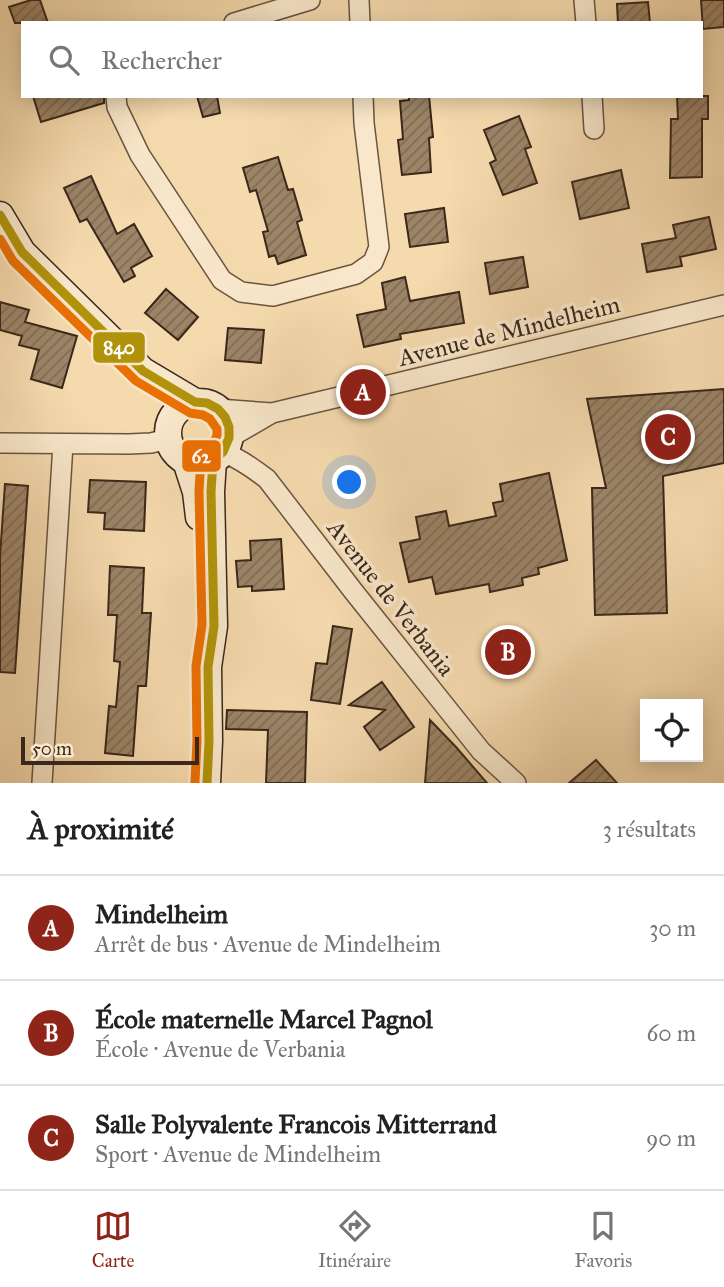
<!DOCTYPE html>
<html lang="fr">
<meta charset="utf-8">
<style>
body{margin:0;font-family:"IM FELL Great Primer",serif;background:#f6f6f6;color:#222}
.controls{position:absolute;right:21px;bottom:21px;display:grid;overflow:hidden;border-radius:0px;box-shadow:0 4px 18px #0003}
.controls button{width:63px;height:63px;display:grid;place-items:center;padding:0;border:0;border-bottom:2px solid #e0e0e0;background:#fff;color:#222;font:35px sans-serif}
.scale{position:absolute;left:21px;bottom:18px;width:178px;box-sizing:border-box;padding-left:7px;border:4px solid #3b271b;border-top:0;font-size:19px;line-height:24px;white-space:nowrap;color:#3b271b;-webkit-text-stroke:5px #f8e7ca;paint-order:stroke}
.you{position:absolute;left:350px;top:483px;width:24px;height:24px;margin:-18px;border:5px solid #fff;border-radius:50%;background:#1a73e8;box-shadow:0 0 0 10px #1a73e833}
.badge{display:grid;place-items:center;width:46px;height:46px;border-radius:50%;background:#8f2418;color:#fff;font-size:23px;font-weight:700}
.pin{position:absolute;translate:-50% -50%;border:4px solid #fff;box-shadow:0 2px 7px #0006}
.list{margin:0;padding:0;list-style:none}
h2{display:flex;justify-content:space-between;align-items:center;height:91px;margin:0;padding:0 28px;font-size:30px}
h2 small{font-size:23px;font-weight:400;color:#767676}
.list li{display:grid;grid-template-columns:46px 1fr auto;gap:21px;align-items:center;box-sizing:border-box;height:105px;padding:0 28px;border-top:2px solid #e0e0e0}
.list b{display:block;font-size:26px;white-space:nowrap}
.list p{margin:0;font-size:23px;white-space:nowrap;color:#767676}
.list em{font-size:23px;font-style:normal;color:#767676}
.icon{flex:none;width:38px;height:38px;fill:none;stroke:currentColor;stroke-width:2;stroke-linecap:round;stroke-linejoin:round}
.map{position:relative;flex:none;width:724px;height:783px;overflow:hidden}
.search{position:absolute;background:#fff;box-shadow:0 4px 18px #0003;left:21px;right:21px;top:21px;height:77px;display:flex;align-items:center;gap:18px;box-sizing:border-box;padding:0 24px;border-radius:0px;color:#767676;font-size:26px}
.sheet{height:406px;background:#fff}
nav{display:flex;justify-content:space-around;align-items:center;box-sizing:border-box;height:98px;border-top:2px solid #e0e0e0;background:#fff;font-size:19px;color:#767676}
nav a{display:grid;justify-items:center;gap:4px}
nav .on{color:#8f2418}
.map>svg:first-child{display:block}
</style>
<div class="map">
<svg width="724" height="783" viewBox="0 0 724 783">
<defs>
<pattern id="building-hatch" width="6" height="6" patternUnits="userSpaceOnUse" patternTransform="scale(1.75)"><rect width="6" height="6" fill="#9c8467"/><path d="M-1 1l2-2M0 6l6-6M5 7l2-2" fill="none" stroke="#806c54"/></pattern>
</defs>
<rect width="100%" height="100%" fill="#f5daae"/>
<filter id="stains"><feTurbulence type="fractalNoise" baseFrequency=".00286" numOctaves="4"/><feColorMatrix values="0 0 0 0 .2 0 0 0 0 .09 0 0 0 0 .02 0 0 0 .5 -.17"/></filter>
<radialGradient id="worn" r=".72"><stop offset=".6" stop-color="#630" stop-opacity="0"/><stop offset="1" stop-color="#630" stop-opacity=".3"/></radialGradient>
<path fill="url(#building-hatch)" stroke="#3b271b" stroke-width="2" d="M31,0H40L48,23H15L9,7Z
M701,0H724V27L703,29Z
M648,2L650,23H618L617,4Z
M33,96H104V103L41,122Z
M197,96H217L220,113L203,117Z
M409,96H429L433,137L429,138L431,172L402,175L398,140L403,139L400,101L409,100Z
M677,96H708V119H702V177L670,178L671,119H678Z
M519,116L531,147L525,149L537,183L503,195L490,163L496,160L484,130Z
M278,157L288,190L293,189L302,220L297,222L306,255L278,264L275,255L269,257L263,232L268,231L256,190L250,192L243,168Z
M621,170L629,208L580,219L572,182Z
M91,176L117,234L134,224L152,256L131,268L135,276L124,282L87,219L80,222L64,188Z
M444,208L448,242L410,247L405,214Z
M709,217L716,249L680,257L682,266L647,272L642,244L676,238L673,225Z
M523,257L528,287L490,294L485,263Z
M405,277L410,301L459,292L464,323L400,334L401,339L364,347L357,315L386,309L382,283Z
M166,289L198,317L178,340L145,313Z
M0,302L29,310L25,322L77,336L62,388L31,379L39,350L19,345L22,336L0,330Z
M228,328L264,330L261,363L225,360Z
M724,389V463L663,476L667,613L595,615L592,488H606L587,399Z
M549,473L567,560L538,568L539,574L522,578L523,585L490,592L489,584L436,594L432,577L409,582L400,543L420,539L416,517L446,511L449,526L496,516L493,503L503,501L500,484Z
M90,480L146,482L144,531L104,529L105,513L88,512Z
M5,484L28,486L15,673L0,672V556Z
M281,539L284,589L252,591V586L238,587L236,561L251,560L250,541Z
M110,566L144,568L142,613H151L146,686H138L133,756L105,753L109,706L116,707L120,662L114,661L117,615H108Z
M333,626L352,629L340,704L311,700L316,663L327,664Z
M382,682L414,727L380,750L364,727L385,710L349,705Z
M227,710L307,712L305,783H266L268,730L226,729Z
M430,720L456,747L487,783H425Z
M596,760L617,783H569Z"/>
<g fill="none" stroke-linecap="round" stroke-linejoin="round">
<g stroke="#6a5440" stroke-width="22">
<path id="street" d="M359,0L360,23
M584,0L586,23
M234,23L310,0
M116,96L117,107L140,155L222,280L241,292L273,296L356,274L373,262L379,247L364,123L363,96
M592,96L594,129
M218,409L272,413
M229,438L272,413L724,305
M0,443L129,444L151,443L168,439
M223,452C240,459 253,468 267,479L354,592L481,751L516,783
M42,783L63,444"/>
</g>
<g stroke="#3b271b" stroke-width="29">
<path id="secondary" d="M0,215L22,252L143,371L195,402
M168 433a31 31 0 1 1 62 0a31 31 0 1 1-62 0Z
M186,461L196,492L199,517
M207,783L209,741L208,667L214,626L211,492L213,460"/>
</g>
<use href="#street" stroke="#f8e7ca" stroke-width="19"/>
<use href="#secondary" stroke="#f8e7ca" stroke-width="26"/>
<g stroke="#f8e7ca" stroke-width="14">
<path id="bus-1" d="M0,215L22,252L143,371L195,402L207,403L218,409L225,417L229,427V438L223,452L213,460
M207,783L209,741L208,667L214,626L211,492L213,460"/>
</g>
<g stroke="#f8e7ca" stroke-width="14">
<path id="bus-2" d="M0,239L13,261L136,381L190,413L203,415L210,419L217,429V435L213,444L204,451L201,457L199,491L202,625L196,666L197,741L195,782"/>
</g>
<use href="#bus-1" stroke="#b1930b" stroke-width="9"/>
<use href="#bus-2" stroke="#eb7003" stroke-width="9"/>
</g>
<g text-anchor="middle" dominant-baseline="central" stroke-width="7" stroke-linejoin="round" paint-order="stroke">
<g font-size="24" fill="#3b271b" stroke="#f8e7ca">
<text transform="translate(509 331) rotate(-14)">Avenue de Mindelheim</text>
<text transform="translate(391 598) rotate(52)">Avenue de Verbania</text>
</g>
</g>
<g stroke="#f8e7ca" stroke-width="2.5">
<rect x="92" y="331" width="54" height="33" rx="7" fill="#b1930b"/>
<rect x="181" y="439" width="41" height="34" rx="7" fill="#eb7003"/>
</g>
<g font-size="19" text-anchor="middle" font-weight="bold" fill="#fff">
<text x="119" y="354">840</text>
<text x="201" y="463">62</text>
</g>
<rect width="100%" height="100%" filter="url(#stains)"/>
<rect width="100%" height="100%" fill="url(#worn)"/>
</svg>
<div class="controls">
<button><svg class="icon" aria-label="locate" viewBox="0 0 24 24"><circle cx="12" cy="12" r="6"/><path d="M12 2v4M12 18v4M2 12h4M18 12h4"/></svg></button>
</div>
<div class="scale">50 m</div>
<div class="you"></div>
<div class="pin badge" style="left:363px;top:392px">A</div>
<div class="pin badge" style="left:508px;top:652px">B</div>
<div class="pin badge" style="left:668px;top:437px">C</div>
<div class="search"><svg class="icon" aria-label="search" viewBox="0 0 24 24"><circle cx="10" cy="10" r="6"/><path d="M15 15l6 6"/></svg>Rechercher</div>
</div>
<section class="sheet">
<h2>À proximité<small>3 résultats</small></h2>
<ul class="list">
<li><span class="badge">A</span><div><b>Mindelheim</b><p>Arrêt de bus · Avenue de Mindelheim</p></div><em>30 m</em></li>
<li><span class="badge">B</span><div><b>École maternelle Marcel Pagnol</b><p>École · Avenue de Verbania</p></div><em>60 m</em></li>
<li><span class="badge">C</span><div><b>Salle Polyvalente Francois Mitterrand</b><p>Sport · Avenue de Mindelheim</p></div><em>90 m</em></li>
</ul>
</section>
<nav>
<a class="on"><svg class="icon" aria-label="map" viewBox="0 0 24 24"><path d="M3 6l6-2 6 2 6-2v14l-6 2-6-2-6 2zM9 4v14M15 6v14"/></svg>Carte</a>
<a><svg class="icon" aria-label="directions" viewBox="0 0 24 24"><path d="M12 3l9 9-9 9-9-9zM9 14v-3h6M13 9l2 2-2 2"/></svg>Itinéraire</a>
<a><svg class="icon" aria-label="saved" viewBox="0 0 24 24"><path d="M7 4h10v16l-5-4-5 4z"/></svg>Favoris</a>
</nav>
